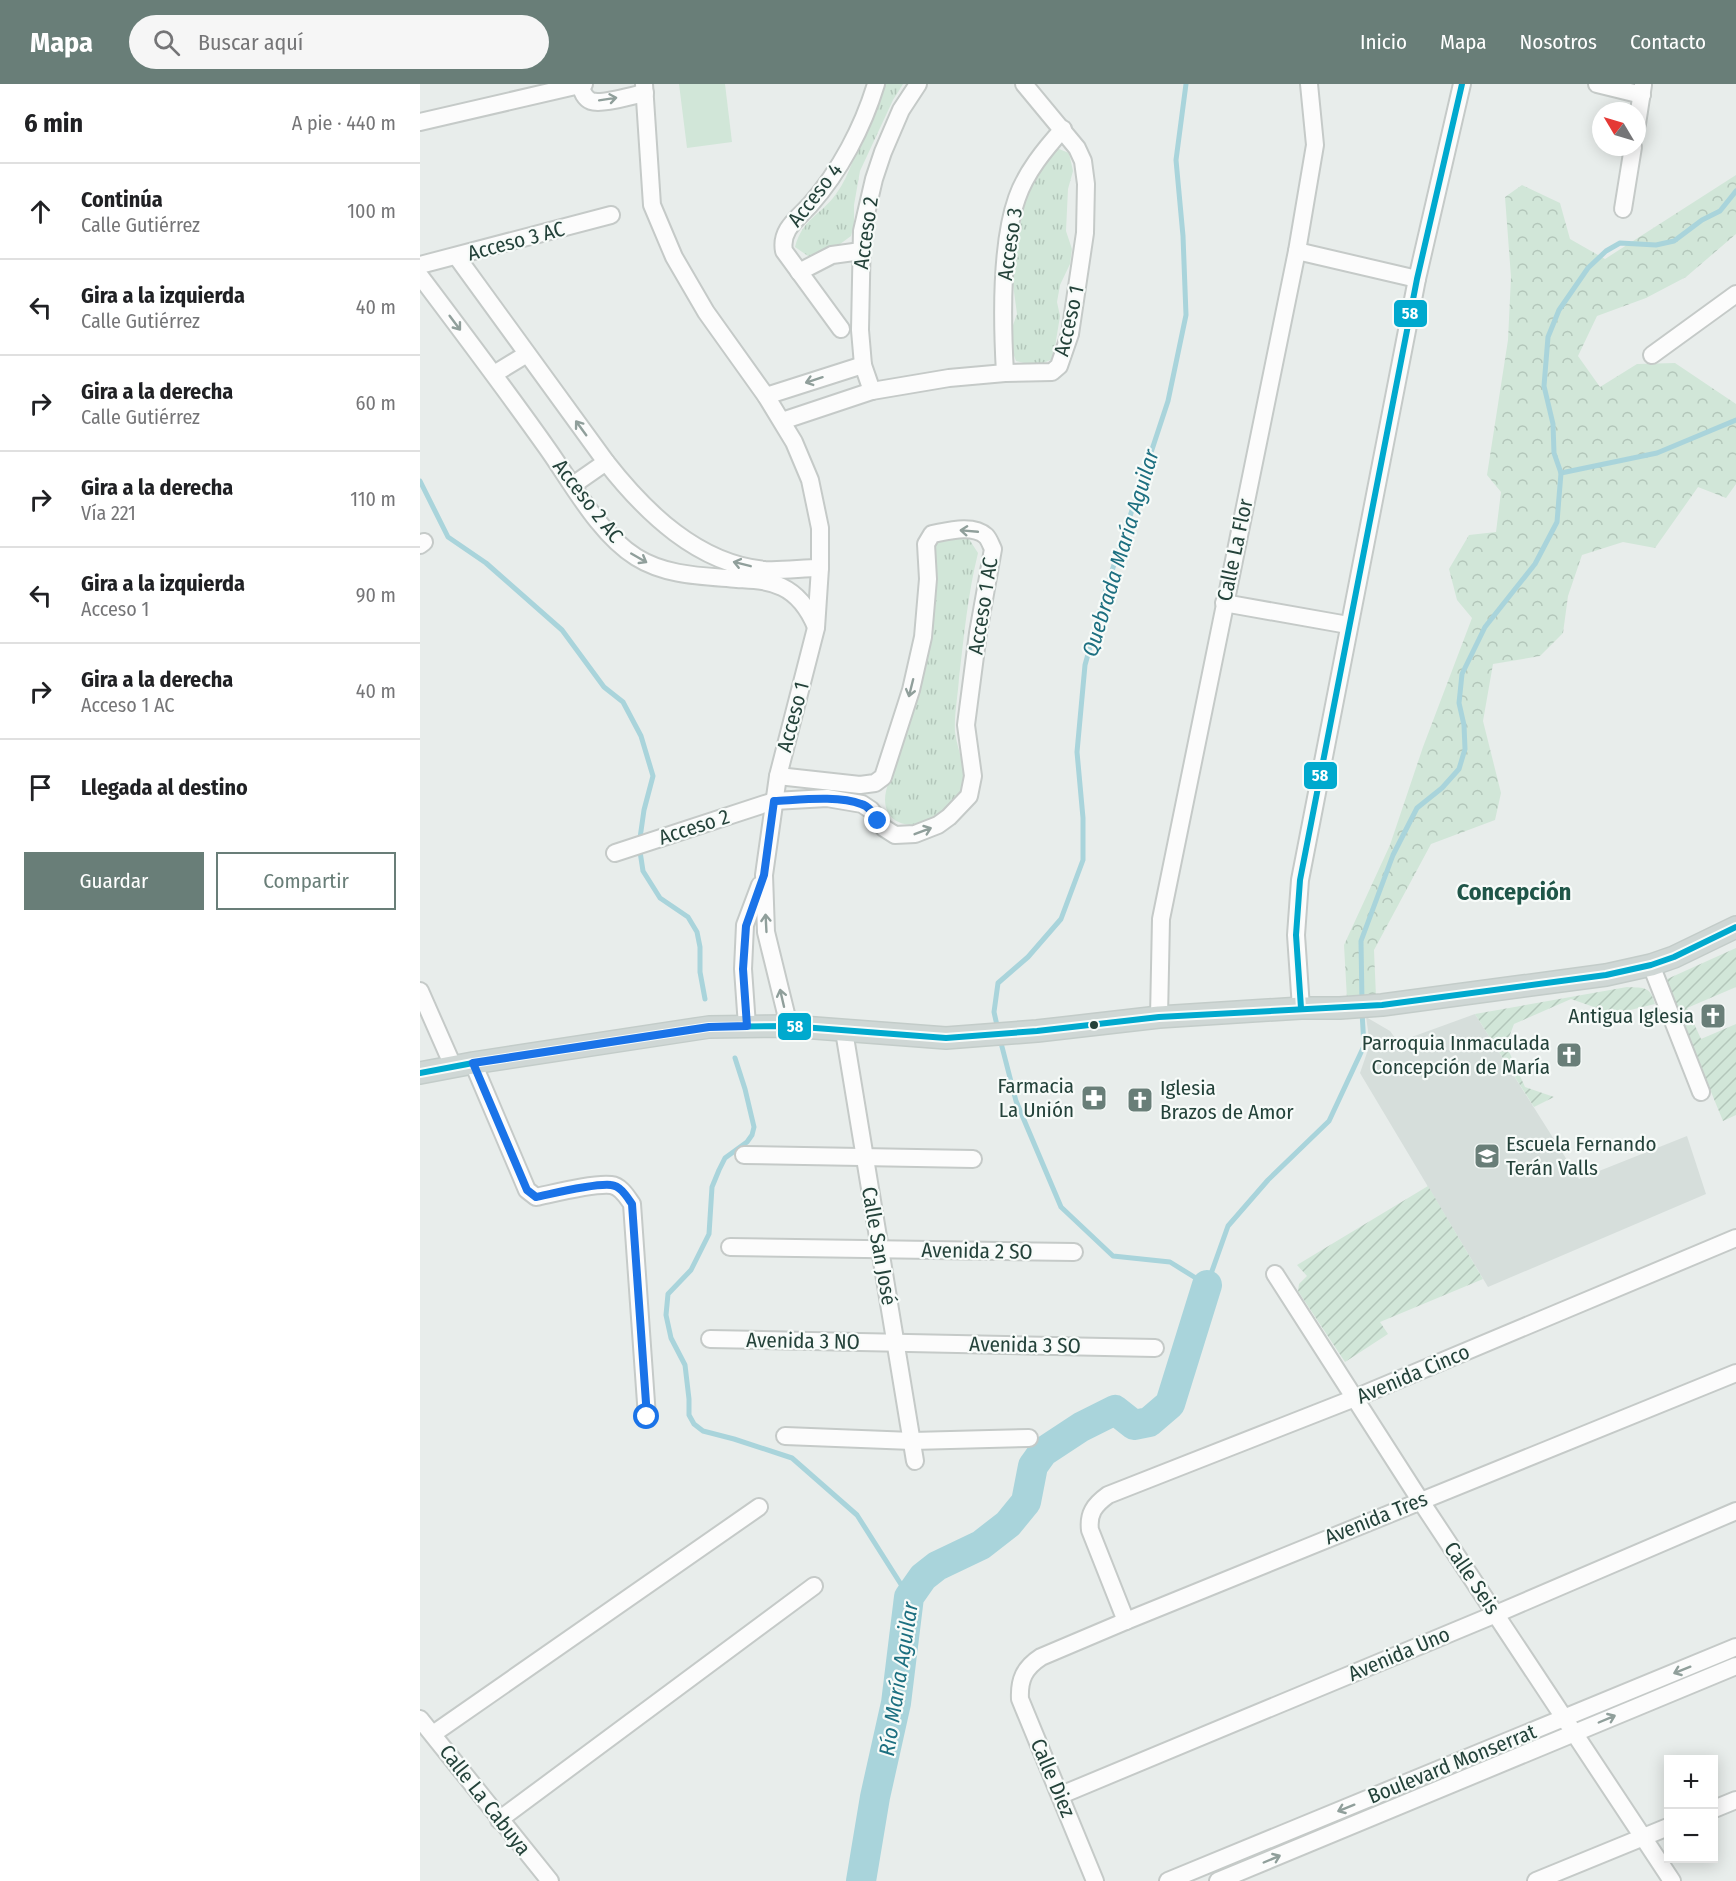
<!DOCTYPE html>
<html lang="es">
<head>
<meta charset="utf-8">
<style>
	body { margin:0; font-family:"Fira Sans Condensed",sans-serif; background:#f6f6f6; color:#202124 }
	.controls { position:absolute; right:18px; bottom:18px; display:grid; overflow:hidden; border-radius:0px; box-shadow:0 3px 15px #0003 }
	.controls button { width:54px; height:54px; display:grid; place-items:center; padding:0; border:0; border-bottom:2px solid #e0e0e0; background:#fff; color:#202124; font:30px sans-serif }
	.compass { position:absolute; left:1172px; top:18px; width:54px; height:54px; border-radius:50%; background:#fff; box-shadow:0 3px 15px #0003; rotate:308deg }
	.stop { position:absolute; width:18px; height:18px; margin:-14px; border:4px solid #1a73e8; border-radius:50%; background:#fff }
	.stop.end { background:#1a73e8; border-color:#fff; box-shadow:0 2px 6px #0008 }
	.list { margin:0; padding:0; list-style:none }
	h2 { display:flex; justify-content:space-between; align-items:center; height:78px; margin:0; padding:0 24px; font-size:26px }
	h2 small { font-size:20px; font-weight:400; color:#757577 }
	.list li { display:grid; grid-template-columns:39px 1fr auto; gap:18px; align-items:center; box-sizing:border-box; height:96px; padding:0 24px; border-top:2px solid #e0e0e0 }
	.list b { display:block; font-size:22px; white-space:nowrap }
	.list p { margin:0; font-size:20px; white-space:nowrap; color:#757577 }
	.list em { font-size:20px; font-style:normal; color:#757577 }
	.actions { display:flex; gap:12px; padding:18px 24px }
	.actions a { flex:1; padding:14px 0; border:2px solid #697e78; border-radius:0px; text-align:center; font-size:21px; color:#697e78 }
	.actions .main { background:#697e78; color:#fff }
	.icon { flex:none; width:33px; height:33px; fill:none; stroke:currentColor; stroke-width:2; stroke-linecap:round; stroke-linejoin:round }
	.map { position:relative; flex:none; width:1316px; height:1797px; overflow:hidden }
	header { display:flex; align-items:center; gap:36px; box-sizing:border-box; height:84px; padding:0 30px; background:#697e78; color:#fff }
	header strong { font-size:28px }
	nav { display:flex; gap:33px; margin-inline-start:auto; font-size:21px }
	.search { width:420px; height:54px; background:#f6f6f6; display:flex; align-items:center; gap:15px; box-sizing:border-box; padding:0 21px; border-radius:33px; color:#757577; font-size:22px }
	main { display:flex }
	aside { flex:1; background:#fff }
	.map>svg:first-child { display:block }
</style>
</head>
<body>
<header>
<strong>Mapa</strong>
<div class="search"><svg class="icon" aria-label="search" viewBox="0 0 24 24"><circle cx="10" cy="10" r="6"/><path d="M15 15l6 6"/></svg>Buscar aquí</div>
<nav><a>Inicio</a><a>Mapa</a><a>Nosotros</a><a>Contacto</a></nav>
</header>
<main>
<aside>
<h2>6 min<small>A pie · 440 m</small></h2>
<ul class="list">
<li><svg class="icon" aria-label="ahead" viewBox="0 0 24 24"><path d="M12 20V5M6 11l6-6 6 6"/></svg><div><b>Continúa</b><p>Calle Gutiérrez</p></div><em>100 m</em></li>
<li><svg class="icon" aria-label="left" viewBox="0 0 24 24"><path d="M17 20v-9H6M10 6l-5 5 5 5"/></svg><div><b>Gira a la izquierda</b><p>Calle Gutiérrez</p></div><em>40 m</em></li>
<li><svg class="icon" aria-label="right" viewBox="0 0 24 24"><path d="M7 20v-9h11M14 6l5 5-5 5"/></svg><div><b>Gira a la derecha</b><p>Calle Gutiérrez</p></div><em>60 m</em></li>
<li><svg class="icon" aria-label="right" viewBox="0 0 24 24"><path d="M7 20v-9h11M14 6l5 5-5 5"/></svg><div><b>Gira a la derecha</b><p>Vía 221</p></div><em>110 m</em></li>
<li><svg class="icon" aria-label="left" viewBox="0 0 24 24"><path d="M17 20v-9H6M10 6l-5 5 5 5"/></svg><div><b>Gira a la izquierda</b><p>Acceso 1</p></div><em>90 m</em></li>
<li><svg class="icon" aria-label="right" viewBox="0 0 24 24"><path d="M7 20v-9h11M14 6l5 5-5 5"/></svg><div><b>Gira a la derecha</b><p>Acceso 1 AC</p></div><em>40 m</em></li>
<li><svg class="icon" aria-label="arrive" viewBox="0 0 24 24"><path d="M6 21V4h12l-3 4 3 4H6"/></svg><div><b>Llegada al destino</b></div></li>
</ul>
<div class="actions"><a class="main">Guardar</a><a>Compartir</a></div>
</aside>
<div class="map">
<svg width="1316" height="1797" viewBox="0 0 1316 1797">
	<defs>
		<pattern id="grass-tufts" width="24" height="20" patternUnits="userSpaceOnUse" patternTransform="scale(1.5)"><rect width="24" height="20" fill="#d1e6d8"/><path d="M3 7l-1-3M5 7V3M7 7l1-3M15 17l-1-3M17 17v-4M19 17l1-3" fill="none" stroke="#b3c6ba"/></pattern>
		<pattern id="park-crowns" width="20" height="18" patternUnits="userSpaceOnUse" patternTransform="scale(1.5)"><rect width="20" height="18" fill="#d1e6d8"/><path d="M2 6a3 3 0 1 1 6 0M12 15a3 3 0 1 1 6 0" fill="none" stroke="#b3c6ba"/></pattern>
		<pattern id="garden-furrows" width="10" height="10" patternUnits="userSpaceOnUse" patternTransform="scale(1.5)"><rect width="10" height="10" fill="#d1e6d8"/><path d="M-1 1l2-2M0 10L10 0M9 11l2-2" fill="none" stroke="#b3c6ba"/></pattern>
	</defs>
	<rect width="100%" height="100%" fill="#e8edeb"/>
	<path fill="#d6dedb" d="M 1055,930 L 1159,1095 L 1267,1052 L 1286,1110 L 1068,1203 L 940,989 L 950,960 L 946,933 L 970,947 L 978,958 Z"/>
	<g fill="url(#grass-tufts)">
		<path d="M 465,0 L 483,0 L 473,16 L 440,87 L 434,121 L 434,141 L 431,152 L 416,163 L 399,173 L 388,172 L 375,163 C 383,134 400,132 416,110 C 431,90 436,64 446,42 C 453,28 460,15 465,0 Z"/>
		<path d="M 634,63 L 649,69 L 653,87 L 648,105 L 646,147 L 652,165 L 650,180 L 640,201 L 637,218 L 640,232 L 633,275 L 616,282 L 596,277 L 588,255 L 597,230 L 592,193 L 603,123 L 608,105 Z"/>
		<path d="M 535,453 L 549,455 L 558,469 C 548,509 544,552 539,594 C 538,611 534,631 535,648 C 537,665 547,685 543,702 C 540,710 533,718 528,725 C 512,745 466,750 465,716 C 465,704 471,693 475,682 C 482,663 489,645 494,626 C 509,573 510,518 514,464 L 521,454 Z"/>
	</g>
	<path fill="url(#park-crowns)" d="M 1316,91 L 1316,150 L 1266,193 L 1226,214 L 1177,232 L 1158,272 L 1180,303 L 1217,280 L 1255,279 L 1316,320 L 1316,400 L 1306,414 L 1278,403 L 1235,464 L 1203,458 L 1162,471 L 1148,512 L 1143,549 L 1120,572 L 1073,580 L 1063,637 L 1081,709 L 1075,736 L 1011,760 L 954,866 L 956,913 L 927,915 L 924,861 L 970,761 L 1003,663 L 1052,534 L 1037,516 L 1029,485 L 1049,451 L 1076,448 L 1081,408 L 1067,391 L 1088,256 L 1091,193 L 1085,113 L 1102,101 L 1140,119 L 1150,155 L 1185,175 Z"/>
	<g fill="url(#garden-furrows)">
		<path d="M 1316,864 L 1316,903 L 1267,924 L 1281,955 L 1316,940 L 1316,1031 L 1303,1037 L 1245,896 Z"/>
		<path d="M 1207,903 C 1225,904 1230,902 1235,920 L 1194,930 L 1151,915 L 1094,940 L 1086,961 L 1105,1003 L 1134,1013 L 1114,1023 L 1055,930 Z"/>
		<path d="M 1008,1102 L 1063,1195 L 960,1238 L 968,1250 L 925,1278 L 878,1207 L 879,1200 L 887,1192 L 877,1181 Z"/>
	</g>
	<path fill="#d1e6d8" d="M 259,0 L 305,0 L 312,58 L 267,64 Z"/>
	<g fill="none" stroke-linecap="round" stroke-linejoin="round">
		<g stroke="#a9d4db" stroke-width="5">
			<path d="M 1141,389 L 1237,369 L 1316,336"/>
			<path d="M 0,397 L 28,453 L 66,479 L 142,546 L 184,603 L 203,618 L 221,652 L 233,692 L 224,726 L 219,761 L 223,787 L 240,814 L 268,833 L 277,848 L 280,863 L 280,888 L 285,915"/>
			<path d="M 942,919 L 941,857 L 973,771 L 997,724 L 1022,704 L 1039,685 L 1045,665 L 1044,641 L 1039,619 L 1042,590 L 1065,543 L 1115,480 L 1137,438 L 1141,389 L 1134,369 L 1133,340 L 1124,302 L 1128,253 L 1139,226 L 1168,184 L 1186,167 L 1200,159 L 1236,161 L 1254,157 L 1282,136 L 1300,127 L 1316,107"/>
			<path d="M 578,946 L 574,928 L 578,899 L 608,873 L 641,835 L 663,776 L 663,734 L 657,668 L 665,581 L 687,502 L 748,317 L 766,231 L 763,152 L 756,76 L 766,0"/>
			<path d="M 580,955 L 596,1017 L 641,1123 L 693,1172 L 750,1178 L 787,1201 L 808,1142 L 848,1096 L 909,1037 L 944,962 L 942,928"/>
			<path d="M 315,974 L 325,1005 L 334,1043 L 332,1051 L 327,1058 L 305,1074 L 299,1086 L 292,1103 L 289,1150 L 271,1186 L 248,1210 L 246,1231 L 251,1254 L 265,1281 L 269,1315 L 269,1331 L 274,1340 L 283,1347 L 314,1355 L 372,1374 L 437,1431 L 489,1513"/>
		</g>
		<path stroke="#a9d4db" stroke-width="30" d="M 441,1797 L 455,1713 L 476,1619 L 489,1513 L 503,1493 L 517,1482 L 561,1461 L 588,1440 L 606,1418 L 613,1382 L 623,1368 L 661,1343 L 695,1326 L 714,1341 L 729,1338 L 750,1320 L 787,1201"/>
		<g stroke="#c5cac8" stroke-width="20">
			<g id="minor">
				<path d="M 224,0 L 232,121 L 254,173 L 286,228 L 346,312 L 374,358 L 390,396 L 400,444 L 400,484 L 396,544 L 358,692 L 344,791 L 346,848 L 369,942"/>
				<path d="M 1177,0 L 1222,11"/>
				<path d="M 160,1 C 162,7 164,14 171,17 C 182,21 213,11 225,9"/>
				<path d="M 0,38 L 164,0"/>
				<path d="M 1217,40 L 1223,1"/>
				<path d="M 1203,125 L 1213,63"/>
				<path d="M 877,167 L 997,195"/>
				<path d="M 37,173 L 186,378 C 225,428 278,480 345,486 C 363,487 383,484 400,484"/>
				<path d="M 0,181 L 191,131"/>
				<path d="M 379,188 L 412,171 L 441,167"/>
				<path d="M 0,192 C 43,249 86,306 127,364 C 152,399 179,450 216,473 C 246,492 283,492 317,495 C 332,496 348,496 362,503 C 379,511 389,526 396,543"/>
				<path d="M 421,245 L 364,167 C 360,146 377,135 390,121 C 420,87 443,43 456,0"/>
				<path d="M 1232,271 L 1316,210"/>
				<path d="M 585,289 C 582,237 580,162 597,114 C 606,88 625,65 643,45"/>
				<path d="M 74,290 L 107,270"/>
				<path d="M 452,307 L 443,281 L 440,246 L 442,147 L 454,95 L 463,68 L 481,26 L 498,0"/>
				<path d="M 346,312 L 443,281"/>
				<path d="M 362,337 L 452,307 L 529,294 L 585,289 L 632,288 L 639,282 L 650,250 L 665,149 L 666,100 L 663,77 L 657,64 L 604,0"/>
				<path d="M 153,401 L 186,378"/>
				<path d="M 0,461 L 4,458"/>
				<path d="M 804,519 L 928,541"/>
				<path d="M 195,769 L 354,717 L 407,714 L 442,720 L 451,726 L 464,744 L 475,751 L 495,750 L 518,741 L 529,733 L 549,712 L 553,692 L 546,641 L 558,549 L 573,465 C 571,461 569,455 566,452 C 553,440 528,447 512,450 L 506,460 L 508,495 L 503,553 L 491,606 L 463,693 L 455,699 L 440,701 L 358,692"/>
				<path d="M 1231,881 L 1281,1008"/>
				<path d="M 0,907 L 33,982"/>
				<path d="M 881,924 L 876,851 L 880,796 L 997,195 L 1042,0"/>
				<path d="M 739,933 L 741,835 L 877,167 L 895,61 L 889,0"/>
				<path d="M 327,942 L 323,885 L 325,841 L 340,801"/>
				<path d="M 424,947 L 495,1377"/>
				<path d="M 53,979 L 107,1106 L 116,1113 C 135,1109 174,1099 191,1101 C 201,1102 207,1113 212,1120 L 227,1333"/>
				<path d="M 324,1071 L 553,1075"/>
				<path d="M 310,1163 L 654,1168"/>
				<path d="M 855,1190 L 1000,1416 L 1252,1797"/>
				<path d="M 290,1255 L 735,1264"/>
				<path d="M 365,1352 L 492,1357 L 609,1354"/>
				<path d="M 706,1537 L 670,1446 C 668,1430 674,1421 688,1411 L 935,1314 L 1316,1154"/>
				<path d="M 0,1635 L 130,1797"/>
				<path d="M 13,1650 L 339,1423"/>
				<path d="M 641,1711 L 1076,1530 L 1316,1427"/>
				<path d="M 1294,1725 L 1316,1716"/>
				<path d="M 79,1736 L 394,1502"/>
				<path d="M 675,1797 L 600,1615 C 599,1596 604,1584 621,1573 L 706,1537 L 1316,1289"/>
				<path d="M 748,1797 L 1316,1563"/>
				<path d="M 798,1797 L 1316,1582"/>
				<path d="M 1116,1797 L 1248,1743"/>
			</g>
		</g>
		<g stroke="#c3ccc9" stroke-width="24">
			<path id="major" d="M 0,989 L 53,979 L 289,943 L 369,942 L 526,954 L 617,947 L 739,933 L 881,924 L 920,924 L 962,921 L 1186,891 L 1231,881 L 1254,873 L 1316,843"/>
		</g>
		<use href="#minor" stroke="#fcfcfc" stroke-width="16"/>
		<use href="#major" stroke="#cfd7d5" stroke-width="21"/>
		<g stroke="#f7fbf9" stroke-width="10">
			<g id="bus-1">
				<path d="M 881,924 L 876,851 L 880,796 L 997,195 L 1042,0"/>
				<path d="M 0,989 L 53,979 L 289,943 L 369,942 L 526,954 L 617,947 L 739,933 L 962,921 L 1186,891 L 1231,881 L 1254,873 L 1316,843"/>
			</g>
		</g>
		<use href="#bus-1" stroke="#00a9ce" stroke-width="6"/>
	</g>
	<defs><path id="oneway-shaft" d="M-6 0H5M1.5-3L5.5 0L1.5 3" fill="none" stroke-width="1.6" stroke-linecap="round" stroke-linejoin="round" transform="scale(1.5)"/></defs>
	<g stroke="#909f9b">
		<use href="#oneway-shaft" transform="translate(188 15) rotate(-9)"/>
		<use href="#oneway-shaft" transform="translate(35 239) rotate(53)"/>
		<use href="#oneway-shaft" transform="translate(394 296) rotate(162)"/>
		<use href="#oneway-shaft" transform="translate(161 344) rotate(-126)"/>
		<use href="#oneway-shaft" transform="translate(549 447) rotate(-175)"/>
		<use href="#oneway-shaft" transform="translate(219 474) rotate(30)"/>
		<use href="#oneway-shaft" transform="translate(322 480) rotate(-166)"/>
		<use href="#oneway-shaft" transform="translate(491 604) rotate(104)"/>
		<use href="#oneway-shaft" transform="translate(503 747) rotate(-21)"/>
		<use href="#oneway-shaft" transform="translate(346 839) rotate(-93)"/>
		<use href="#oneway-shaft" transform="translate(362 914) rotate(-103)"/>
		<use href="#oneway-shaft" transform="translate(1262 1586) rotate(158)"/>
		<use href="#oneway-shaft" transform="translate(1187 1635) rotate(-23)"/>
		<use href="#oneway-shaft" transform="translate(926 1724) rotate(158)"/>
		<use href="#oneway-shaft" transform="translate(852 1775) rotate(-23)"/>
	</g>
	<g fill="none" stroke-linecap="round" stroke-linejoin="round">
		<path stroke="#1a73e8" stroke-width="8" d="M 227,1333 L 212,1120 C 207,1113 201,1102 191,1101 C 175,1099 135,1109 116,1113 L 107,1106 L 53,979 L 289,943 L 327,942 L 323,885 L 326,842 L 344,791 L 354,717 C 378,716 419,711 441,720 C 449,722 454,730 458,737"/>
	</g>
	<defs>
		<g id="church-square" transform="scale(1.35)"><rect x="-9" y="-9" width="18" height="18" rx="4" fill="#697e78" stroke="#f7fbf9"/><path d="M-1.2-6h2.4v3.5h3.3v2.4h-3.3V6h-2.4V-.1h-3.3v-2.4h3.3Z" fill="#fff"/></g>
		<g id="pharmacy-square" transform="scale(1.35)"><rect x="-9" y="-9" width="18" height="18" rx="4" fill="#697e78" stroke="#f7fbf9"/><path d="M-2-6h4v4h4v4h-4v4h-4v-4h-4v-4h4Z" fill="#fff"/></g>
		<g id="school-square" transform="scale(1.35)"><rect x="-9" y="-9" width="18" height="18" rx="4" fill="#697e78" stroke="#f7fbf9"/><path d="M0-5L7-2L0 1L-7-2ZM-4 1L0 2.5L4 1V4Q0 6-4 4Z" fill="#fff"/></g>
	</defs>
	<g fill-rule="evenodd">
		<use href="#church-square" x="1293" y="932"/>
		<use href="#church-square" x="1149" y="971"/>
		<use href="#pharmacy-square" x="674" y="1014"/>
		<use href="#church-square" x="720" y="1016"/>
		<use href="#school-square" x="1067" y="1072"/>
	</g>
	<circle fill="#24423a" stroke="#f7fbf9" stroke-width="2" cx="674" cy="941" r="5"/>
	<g text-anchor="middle" stroke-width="4.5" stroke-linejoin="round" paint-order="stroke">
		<g font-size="21" fill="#24423a" stroke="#f7fbf9">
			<text transform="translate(395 111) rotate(-52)" y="7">Acceso 4</text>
			<text transform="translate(446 149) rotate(-82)" y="7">Acceso 2</text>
			<text transform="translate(96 157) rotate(-15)" y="7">Acceso 3 AC</text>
			<text transform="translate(590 160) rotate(-82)" y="7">Acceso 3</text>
			<text transform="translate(649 237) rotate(-77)" y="7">Acceso 1</text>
			<text transform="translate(168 417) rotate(52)" y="7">Acceso 2 AC</text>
			<text transform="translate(815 466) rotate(-78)" y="7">Calle La Flor</text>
			<text transform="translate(563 522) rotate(-81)" y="7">Acceso 1 AC</text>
			<text transform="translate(373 633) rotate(-75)" y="7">Acceso 1</text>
			<text transform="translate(274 743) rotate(-18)" y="7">Acceso 2</text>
			<text transform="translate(459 1162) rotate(80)" y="7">Calle San José</text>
			<text transform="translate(557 1167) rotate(1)" y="7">Avenida 2 SO</text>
			<text transform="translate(383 1257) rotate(1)" y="7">Avenida 3 NO</text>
			<text transform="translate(605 1261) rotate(1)" y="7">Avenida 3 SO</text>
			<text transform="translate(993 1290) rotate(-23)" y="7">Avenida Cinco</text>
			<text transform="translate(956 1434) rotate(-22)" y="7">Avenida Tres</text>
			<text transform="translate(1052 1494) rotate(56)" y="7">Calle Seis</text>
			<text transform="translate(979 1570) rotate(-23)" y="7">Avenida Uno</text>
			<text transform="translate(1032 1680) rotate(-22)" y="7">Boulevard Monserrat</text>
			<text transform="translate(633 1694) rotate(67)" y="7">Calle Diez</text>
			<text transform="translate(65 1716) rotate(52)" y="7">Calle La Cabuya</text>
		</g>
		<g font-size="21" fill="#24423a" stroke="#f7fbf9" text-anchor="end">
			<text x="1274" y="939">Antigua Iglesia</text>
			<text x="1130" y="966">Parroquia Inmaculada<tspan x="1130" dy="24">Concepción de María</tspan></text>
			<text x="654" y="1009">Farmacia<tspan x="654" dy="24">La Unión</tspan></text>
			<text x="740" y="1011" text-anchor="start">Iglesia<tspan x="740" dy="24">Brazos de Amor</tspan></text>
			<text x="1086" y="1067" text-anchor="start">Escuela Fernando<tspan x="1086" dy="24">Terán Valls</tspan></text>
		</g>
		<g font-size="22" font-style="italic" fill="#1c6f80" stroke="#f7fbf9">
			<text transform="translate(700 469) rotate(-73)" y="8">Quebrada María Aguilar</text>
			<text transform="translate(478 1595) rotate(-81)" y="8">Río María Aguilar</text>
		</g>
		<g font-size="24" font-weight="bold" fill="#1f5548" stroke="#f7fbf9">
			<text x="1094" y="816">Concepción</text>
		</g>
	</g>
	<g stroke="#f7fbf9" stroke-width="2">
		<rect x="973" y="215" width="35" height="29" rx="6" fill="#00a9ce"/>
		<rect x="883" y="677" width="35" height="29" rx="6" fill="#00a9ce"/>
		<rect x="357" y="928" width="35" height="29" rx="6" fill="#00a9ce"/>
	</g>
	<g font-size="16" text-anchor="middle" font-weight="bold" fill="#fff">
		<text x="990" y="235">58</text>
		<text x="900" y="697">58</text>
		<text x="375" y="948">58</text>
	</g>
</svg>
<div class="controls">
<button>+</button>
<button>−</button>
</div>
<svg class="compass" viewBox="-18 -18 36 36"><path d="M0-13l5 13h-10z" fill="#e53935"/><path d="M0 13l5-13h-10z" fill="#757577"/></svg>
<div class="stop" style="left:227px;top:1333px"></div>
<div class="stop end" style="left:458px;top:737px"></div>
</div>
</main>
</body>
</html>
